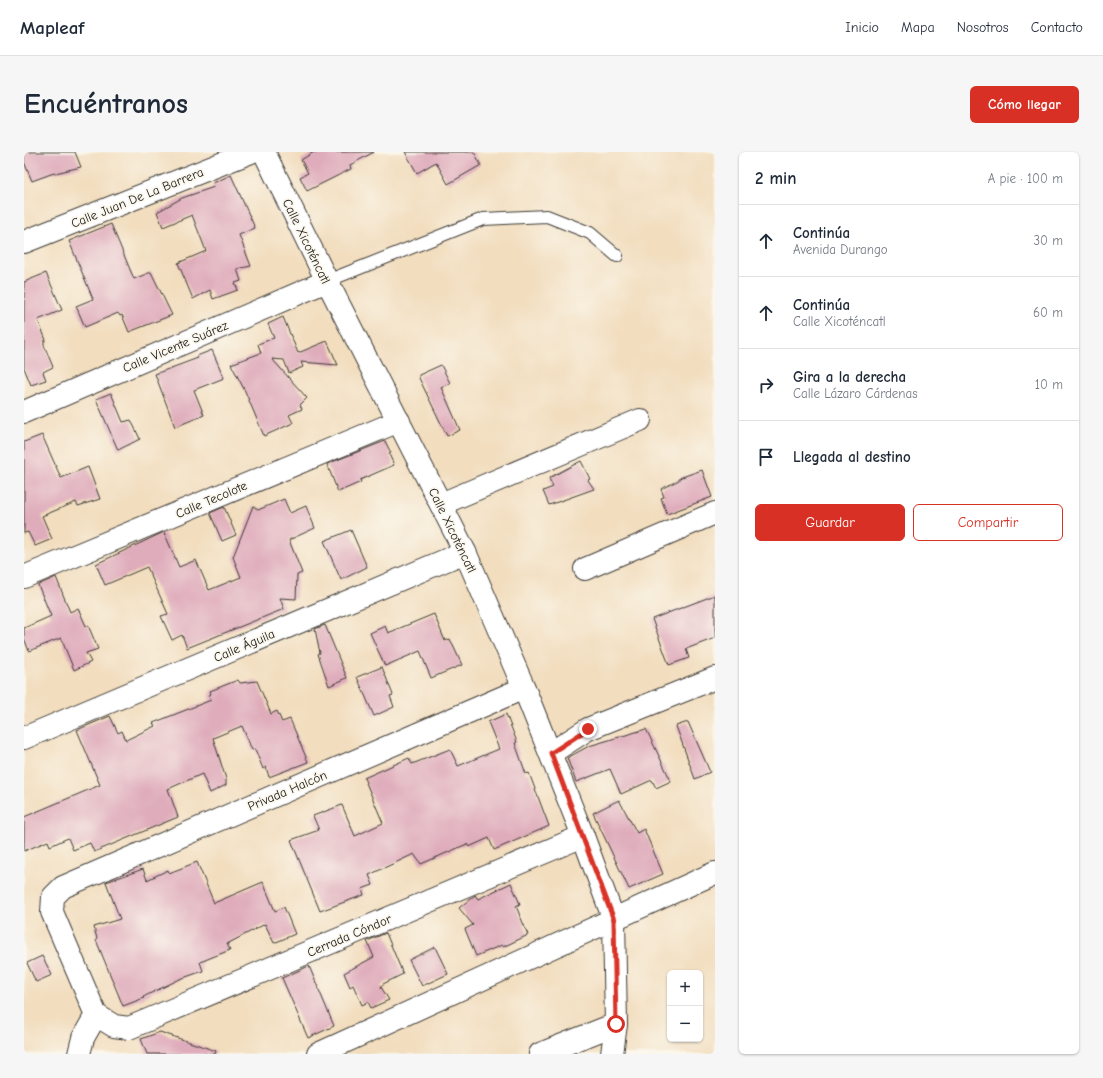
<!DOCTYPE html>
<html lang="es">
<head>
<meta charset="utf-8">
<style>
	body { margin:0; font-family:"Comic Neue",sans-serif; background:#f6f6f7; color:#1f2937 }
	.controls { position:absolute; right:12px; bottom:12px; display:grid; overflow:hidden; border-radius:6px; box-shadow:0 1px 3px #0004 }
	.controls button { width:36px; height:36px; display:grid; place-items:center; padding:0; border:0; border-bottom:1px solid #e0e1e3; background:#fff; color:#1f2937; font:20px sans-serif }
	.stop { position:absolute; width:12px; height:12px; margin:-9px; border:3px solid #d93025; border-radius:50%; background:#fff }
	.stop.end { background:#d93025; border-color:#fff; box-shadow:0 1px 4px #0008 }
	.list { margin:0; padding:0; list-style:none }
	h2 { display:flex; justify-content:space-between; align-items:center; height:52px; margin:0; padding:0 16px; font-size:17px }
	h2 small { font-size:13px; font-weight:400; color:#747a83 }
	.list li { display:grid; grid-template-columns:26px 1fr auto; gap:12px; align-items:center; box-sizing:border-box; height:72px; padding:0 16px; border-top:1px solid #e0e1e3 }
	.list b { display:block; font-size:15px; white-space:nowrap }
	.list p { margin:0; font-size:13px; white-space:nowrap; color:#747a83 }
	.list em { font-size:13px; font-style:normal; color:#747a83 }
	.actions { display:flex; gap:8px; padding:12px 16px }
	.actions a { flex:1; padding:9px 0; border:1px solid #d93025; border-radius:6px; text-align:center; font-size:14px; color:#d93025 }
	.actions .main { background:#d93025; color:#fff }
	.icon { flex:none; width:22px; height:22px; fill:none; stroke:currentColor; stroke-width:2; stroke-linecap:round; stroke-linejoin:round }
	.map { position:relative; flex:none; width:691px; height:902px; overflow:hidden; border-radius:6px }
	header { display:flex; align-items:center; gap:24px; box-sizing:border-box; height:56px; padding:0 20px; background:#fff; border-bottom:1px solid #e0e1e3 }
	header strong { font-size:19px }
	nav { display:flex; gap:22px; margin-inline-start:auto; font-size:14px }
	.intro { display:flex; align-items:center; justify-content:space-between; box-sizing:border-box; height:96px; padding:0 24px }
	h1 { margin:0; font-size:28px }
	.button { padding:10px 18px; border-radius:6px; background:#d93025; color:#fff; font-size:14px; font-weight:700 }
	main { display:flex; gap:24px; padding:0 24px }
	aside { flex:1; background:#fff; border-radius:6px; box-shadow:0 1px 3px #0004 }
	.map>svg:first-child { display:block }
</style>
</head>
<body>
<header>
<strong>Mapleaf</strong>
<nav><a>Inicio</a><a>Mapa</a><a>Nosotros</a><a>Contacto</a></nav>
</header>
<div class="intro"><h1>Encuéntranos</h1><a class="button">Cómo llegar</a></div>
<main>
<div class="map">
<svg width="691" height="902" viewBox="0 0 691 902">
	<rect width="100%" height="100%" fill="#fbf7ec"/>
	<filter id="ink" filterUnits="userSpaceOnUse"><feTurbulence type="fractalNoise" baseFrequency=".025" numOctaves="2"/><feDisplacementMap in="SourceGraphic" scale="8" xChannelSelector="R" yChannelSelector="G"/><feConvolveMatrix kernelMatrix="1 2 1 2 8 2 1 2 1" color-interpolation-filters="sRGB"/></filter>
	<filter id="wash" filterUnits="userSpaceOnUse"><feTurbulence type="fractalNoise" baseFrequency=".012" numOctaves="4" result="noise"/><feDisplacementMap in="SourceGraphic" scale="16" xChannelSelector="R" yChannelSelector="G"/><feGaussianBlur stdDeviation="0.9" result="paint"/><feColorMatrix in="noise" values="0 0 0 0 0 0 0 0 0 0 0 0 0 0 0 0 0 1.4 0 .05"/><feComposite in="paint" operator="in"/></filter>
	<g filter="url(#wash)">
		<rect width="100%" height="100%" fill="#f2ddbe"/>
		<g id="blocks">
			<g fill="#dfacbb">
				<path d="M 0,0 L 51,0 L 57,15 L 27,22 L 8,29 L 0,10 Z"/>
				<path d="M 290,0 L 350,0 L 326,13 L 327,17 L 283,39 L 276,25 L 284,21 L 277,8 Z"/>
				<path d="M 381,0 L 450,0 L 457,13 L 424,32 L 412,10 L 393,21 Z"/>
				<path d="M 207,23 L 231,76 L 215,83 L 227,114 L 213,117 L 217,129 L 211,131 L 214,138 L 189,147 L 186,138 L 169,147 L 154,111 L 182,99 L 168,63 L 139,75 L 133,60 L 158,46 L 190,35 L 189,31 Z"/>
				<path d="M 87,72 L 110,127 L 127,120 L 148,163 L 105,180 L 98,163 L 96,164 L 94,161 L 61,175 L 52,154 L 69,147 L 45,89 Z"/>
				<path d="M 22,121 L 38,158 L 14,168 L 22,188 L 20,189 L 20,193 L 29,215 L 19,220 L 22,228 L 7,233 L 0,216 L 0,130 Z"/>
				<path d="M 259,165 L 274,201 L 303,189 L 314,213 L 277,210 L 279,215 L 265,221 L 260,208 L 248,207 L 283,246 L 276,253 L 278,257 L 265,263 L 269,271 L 240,284 L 221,239 L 207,212 L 237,201 L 234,192 L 250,186 L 244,172 Z"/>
				<path d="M 188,198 L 200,226 L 170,238 L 180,263 L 151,275 L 131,222 L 174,206 L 173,204 Z"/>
				<path d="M 417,213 L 426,231 L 417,235 L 436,278 L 423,284 L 395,226 L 395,223 Z"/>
				<path d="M 87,241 L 99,270 L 107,268 L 116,287 L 94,298 L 72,247 Z"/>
				<path d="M 18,283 L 37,326 L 64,315 L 76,347 L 54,354 L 52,350 L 18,364 L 28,387 L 11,394 L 4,380 L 0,381 L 0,290 Z"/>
				<path d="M 361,289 L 367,301 L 365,302 L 370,313 L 336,328 L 337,330 L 314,340 L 303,312 Z"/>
				<path d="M 557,309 L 566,327 L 564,328 L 570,337 L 525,353 L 519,339 L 529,335 L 525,326 Z"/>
				<path d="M 678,318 L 688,345 L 643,362 L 637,346 L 640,345 L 637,337 L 655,328 L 655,326 Z"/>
				<path d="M 260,347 L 266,361 L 282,354 L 291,376 L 265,388 L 278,421 L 273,423 L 272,447 L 256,446 L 260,457 L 163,496 L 158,483 L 148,488 L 137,464 L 144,462 L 123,415 L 81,433 L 72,412 L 140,380 L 155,415 L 172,408 L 185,438 L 217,425 L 209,405 L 229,354 L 234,358 Z"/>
				<path d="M 200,355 L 212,383 L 198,389 L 186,361 Z"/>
				<path d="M 327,378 L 343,415 L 317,428 L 300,389 Z"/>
				<path d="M 32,425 L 46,460 L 54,456 L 62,474 L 64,473 L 74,497 L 62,501 L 67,510 L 50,518 L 37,486 L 5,499 L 0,486 L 0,476 L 27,464 L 14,433 Z"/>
				<path d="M 691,443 L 691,486 L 662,497 L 665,506 L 645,513 L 628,467 Z"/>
				<path d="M 410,462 L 421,489 L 426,487 L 438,513 L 407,526 L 396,499 L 361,514 L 346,481 L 361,474 L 364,481 Z"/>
				<path d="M 301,473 L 323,526 L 305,534 L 294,502 L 296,501 L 291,477 Z"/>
				<path d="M 358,515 L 369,543 L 366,544 L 370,555 L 350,564 L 333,525 Z"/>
				<path d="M 214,528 L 216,531 L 233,529 L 247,562 L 253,559 L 258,570 L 266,567 L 284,610 L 245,625 L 242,615 L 239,617 L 231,597 L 228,598 L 218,574 L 189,586 L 202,627 L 202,633 L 186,641 L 178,622 L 144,637 L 154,665 L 70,700 L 66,691 L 49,698 L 44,686 L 26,694 L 24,689 L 0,699 L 0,665 L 76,633 L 53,578 L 86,564 L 94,581 L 98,579 L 102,588 L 131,574 L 129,571 L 187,548 L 185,543 L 187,542 L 186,539 Z"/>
				<path d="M 482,562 L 493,590 L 491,591 L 502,622 L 505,621 L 525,674 L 470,698 L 465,686 L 445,695 L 443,692 L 397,712 L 390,702 L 345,723 L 349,733 L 338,737 L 340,743 L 296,759 L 267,688 L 295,678 L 289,664 L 318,653 L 331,684 L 359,671 L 340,626 L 385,606 L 388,612 L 426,597 L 434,614 L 475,597 L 464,570 Z"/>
				<path d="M 664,570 L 686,620 L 671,627 L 652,574 Z"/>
				<path d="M 622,577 L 647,629 L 632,636 L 628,628 L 597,642 L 586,617 L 552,630 L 543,606 L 565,594 Z"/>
				<path d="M 595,648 L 613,681 L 620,677 L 639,722 L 605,737 L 569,661 Z"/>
				<path d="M 173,710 L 190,751 L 239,730 L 251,759 L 260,755 L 271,782 L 250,791 L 241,772 L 203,792 L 206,798 L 176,810 L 179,819 L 156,827 L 119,845 L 120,846 L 99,854 L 72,788 L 73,787 L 70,775 L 96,767 L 82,730 L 119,717 L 123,728 L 144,718 L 145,721 Z"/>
				<path d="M 487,731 L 496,752 L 492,754 L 504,783 L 479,795 L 478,793 L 452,804 L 441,777 L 449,773 L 435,756 L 451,743 L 454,747 Z"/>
				<path d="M 362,781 L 379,822 L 359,832 L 357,835 L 365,848 L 347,856 L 344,850 L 338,853 L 329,833 L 326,835 L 320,821 L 350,805 L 343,789 Z"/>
				<path d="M 411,795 L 424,822 L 398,834 L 385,808 Z"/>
				<path d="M 18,804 L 28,823 L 12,830 L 3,811 Z"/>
				<path d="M 285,814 L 310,874 L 284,886 L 258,826 Z"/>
				<path d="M 136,880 L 192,899 L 191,902 L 123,902 L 117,887 Z"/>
			</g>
		</g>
	</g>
	<g filter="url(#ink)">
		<use href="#blocks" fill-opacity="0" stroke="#3c3934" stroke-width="1"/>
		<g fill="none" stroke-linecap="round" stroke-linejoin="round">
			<g stroke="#3c3934" stroke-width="14">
				<path id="lane" d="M 303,129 L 459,67 L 523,64 L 566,81 L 593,104"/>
			</g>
			<g stroke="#3c3934" stroke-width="24">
				<g id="street">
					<path d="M 0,90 L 227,0"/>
					<path d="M 0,260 L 303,129"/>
					<path d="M 417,352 L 616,268"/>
					<path d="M 561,417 L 691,361"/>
					<path d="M 0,425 L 375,269"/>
					<path d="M 500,536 L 39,735 L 29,745 L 28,760 L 72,863 L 90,874 L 105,876 L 559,684"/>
					<path d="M 0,586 L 441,400"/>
					<path d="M 527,601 L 564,577 L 691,526"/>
					<path d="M 55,902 L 59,886 L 72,863"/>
					<path d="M 294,902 L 691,721"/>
					<path d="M 516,902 L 592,872"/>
				</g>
			</g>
			<g stroke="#3c3934" stroke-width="24">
				<path id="secondary" d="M 240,0 L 303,129 L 441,400 L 500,536 L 559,684 L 590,768 L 592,872 L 588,902"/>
			</g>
			<use href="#lane" stroke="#fff" stroke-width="12"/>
			<use href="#street" stroke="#fff" stroke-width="22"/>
			<use href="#secondary" stroke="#fff" stroke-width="22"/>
		</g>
	</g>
	<g fill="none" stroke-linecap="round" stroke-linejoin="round" filter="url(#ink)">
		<path stroke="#d93025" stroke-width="5" d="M 564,577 L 527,601 L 590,768 L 592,872"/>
	</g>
	<g text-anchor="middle" stroke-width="3.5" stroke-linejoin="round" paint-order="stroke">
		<g font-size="13" fill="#1c1c1c" stroke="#fbf7ec">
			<text transform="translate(113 45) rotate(-22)" y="5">Calle Juan De La Barrera</text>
			<text transform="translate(283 89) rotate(64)" y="5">Calle Xicoténcatl</text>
			<text transform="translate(151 194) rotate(-23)" y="5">Calle Vicente Suárez</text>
			<text transform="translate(187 347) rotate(-23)" y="5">Calle Tecolote</text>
			<text transform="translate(429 378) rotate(64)" y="5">Calle Xicoténcatl</text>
			<text transform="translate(220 493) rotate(-23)" y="5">Calle Águila</text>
			<text transform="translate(263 638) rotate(-23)" y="5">Privada Halcón</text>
			<text transform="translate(325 783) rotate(-23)" y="5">Cerrada Cóndor</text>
		</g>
	</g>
</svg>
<div class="controls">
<button>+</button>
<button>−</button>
</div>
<div class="stop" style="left:592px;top:872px"></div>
<div class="stop end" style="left:564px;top:577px"></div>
</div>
<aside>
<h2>2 min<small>A pie · 100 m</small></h2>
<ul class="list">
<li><svg class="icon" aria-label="ahead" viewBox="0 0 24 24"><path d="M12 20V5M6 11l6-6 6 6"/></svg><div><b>Continúa</b><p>Avenida Durango</p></div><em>30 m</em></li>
<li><svg class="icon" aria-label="ahead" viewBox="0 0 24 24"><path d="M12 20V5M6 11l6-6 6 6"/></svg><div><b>Continúa</b><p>Calle Xicoténcatl</p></div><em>60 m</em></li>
<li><svg class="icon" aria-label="right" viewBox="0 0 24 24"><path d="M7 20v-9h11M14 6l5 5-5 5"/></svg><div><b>Gira a la derecha</b><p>Calle Lázaro Cárdenas</p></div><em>10 m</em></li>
<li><svg class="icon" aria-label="arrive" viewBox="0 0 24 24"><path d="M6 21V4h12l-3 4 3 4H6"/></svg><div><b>Llegada al destino</b></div></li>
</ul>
<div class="actions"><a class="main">Guardar</a><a>Compartir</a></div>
</aside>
</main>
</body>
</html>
